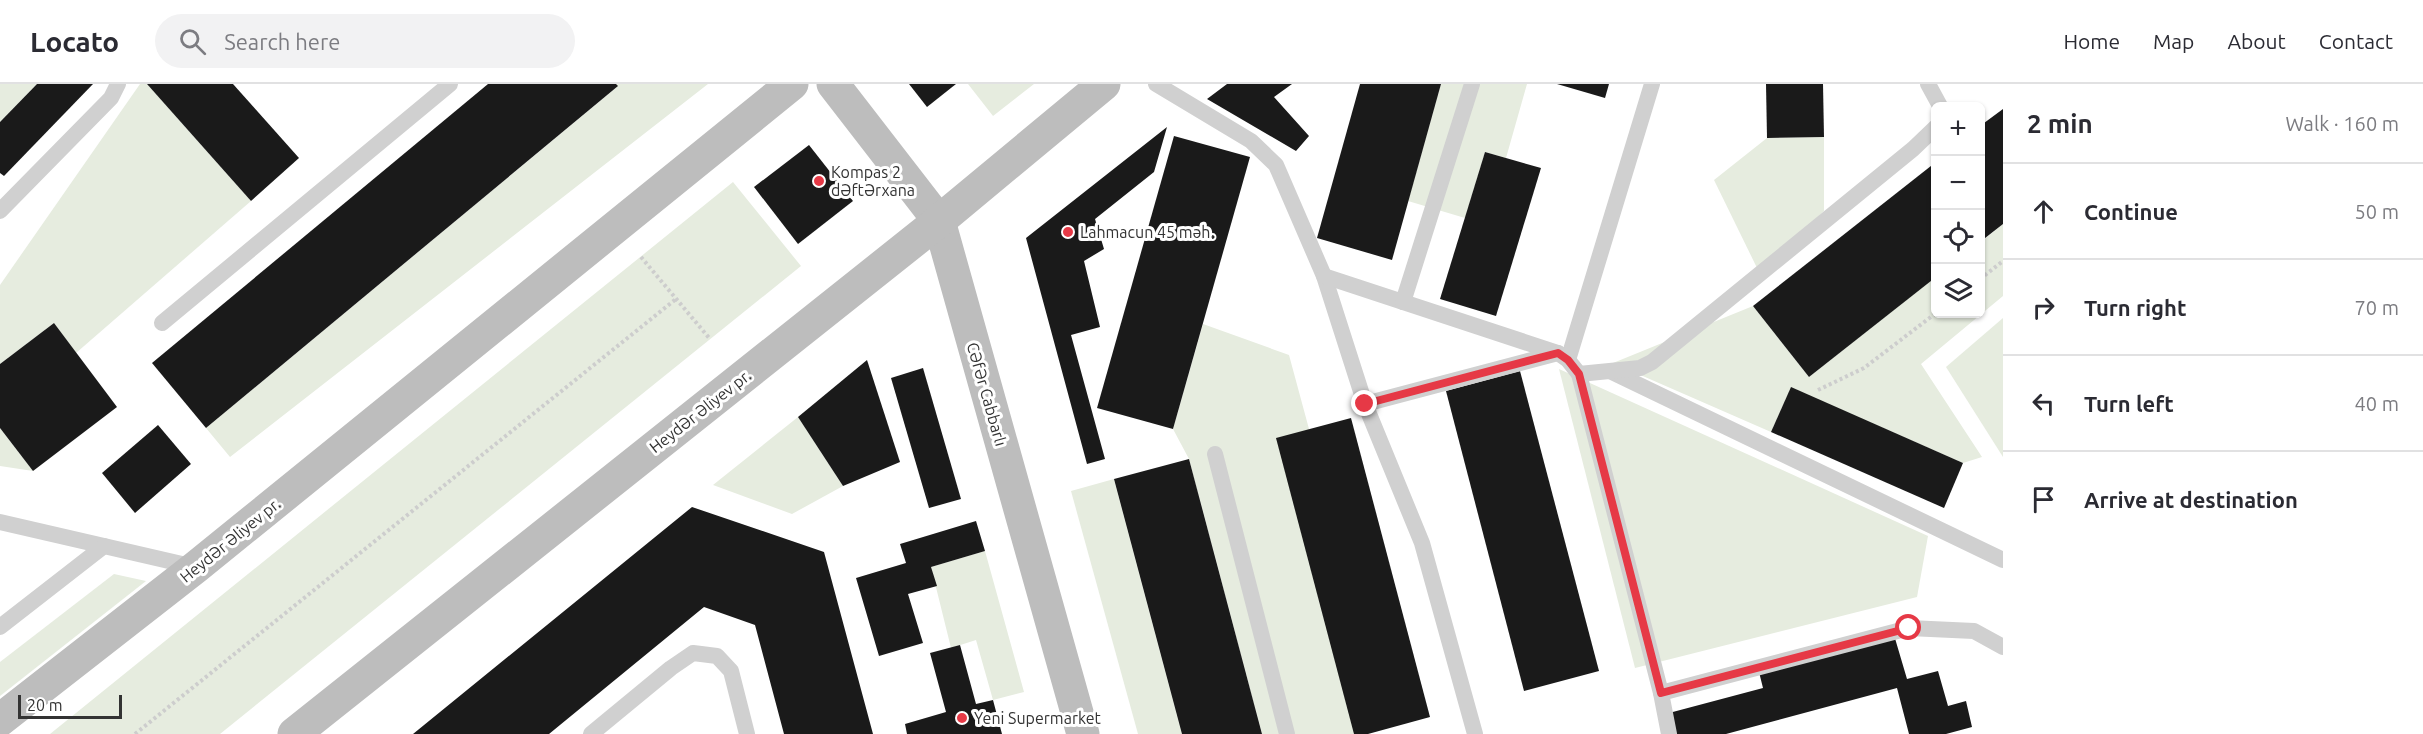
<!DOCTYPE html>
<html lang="en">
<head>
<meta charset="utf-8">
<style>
	body { margin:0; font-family:Ubuntu,sans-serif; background:#f2f2f3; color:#2b2b33 }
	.controls { position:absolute; right:18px; top:18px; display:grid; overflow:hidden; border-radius:9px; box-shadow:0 2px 4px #0004 }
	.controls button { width:54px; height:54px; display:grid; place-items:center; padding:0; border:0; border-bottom:2px solid #e1e1e2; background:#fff; color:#2b2b33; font:30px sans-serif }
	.scale { position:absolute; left:18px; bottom:15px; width:104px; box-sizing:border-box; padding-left:6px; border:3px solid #333; border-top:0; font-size:16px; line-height:21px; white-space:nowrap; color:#333; -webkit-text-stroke:4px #fff; paint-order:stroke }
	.stop { position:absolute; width:18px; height:18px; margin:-14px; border:4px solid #e63946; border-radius:50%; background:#fff }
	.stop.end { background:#e63946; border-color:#fff; box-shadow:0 2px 6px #0008 }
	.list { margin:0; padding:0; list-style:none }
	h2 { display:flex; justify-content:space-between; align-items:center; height:78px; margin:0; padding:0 24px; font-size:26px }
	h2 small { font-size:20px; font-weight:400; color:#7c7c81 }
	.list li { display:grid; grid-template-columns:39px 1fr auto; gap:18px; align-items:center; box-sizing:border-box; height:96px; padding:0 24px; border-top:2px solid #e1e1e2 }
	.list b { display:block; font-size:22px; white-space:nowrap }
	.list em { font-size:20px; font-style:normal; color:#7c7c81 }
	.icon { flex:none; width:33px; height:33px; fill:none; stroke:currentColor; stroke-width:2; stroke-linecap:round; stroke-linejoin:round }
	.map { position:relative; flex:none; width:2003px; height:650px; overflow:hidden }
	header { display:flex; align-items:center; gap:36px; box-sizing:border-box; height:84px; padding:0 30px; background:#fff; border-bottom:2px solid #e1e1e2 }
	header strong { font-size:28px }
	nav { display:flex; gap:33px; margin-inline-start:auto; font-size:21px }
	.search { width:420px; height:54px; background:#f2f2f3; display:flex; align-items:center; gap:15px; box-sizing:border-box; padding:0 21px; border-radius:33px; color:#7c7c81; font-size:22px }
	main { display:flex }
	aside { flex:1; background:#fff }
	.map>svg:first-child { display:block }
</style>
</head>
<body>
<header>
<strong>Locato</strong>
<div class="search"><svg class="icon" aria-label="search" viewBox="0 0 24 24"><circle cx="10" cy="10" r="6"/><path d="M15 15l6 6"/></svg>Search here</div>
<nav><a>Home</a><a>Map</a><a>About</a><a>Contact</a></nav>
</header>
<main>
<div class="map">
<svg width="2003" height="650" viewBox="0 0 2003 650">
	<rect width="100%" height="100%" fill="#fff"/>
	<g fill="#e6ecdf">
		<path d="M 0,0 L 37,0 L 0,38 Z"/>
		<path d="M 140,0 L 147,0 L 251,117 L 76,269 L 54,239 L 0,280 L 0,201 Z"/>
		<path d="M 616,0 L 708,0 L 230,373 L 206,344 L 617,3 Z"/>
		<path d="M 968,0 L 1034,0 L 993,32 Z"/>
		<path d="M 1441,0 L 1527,0 L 1506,74 L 1485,68 L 1465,134 L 1408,117 Z"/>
		<path d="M 1824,53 L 1824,127 L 1759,188 L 1714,96 L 1767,54 Z"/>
		<path d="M 733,98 L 801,182 L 220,650 L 50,650 Z"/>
		<path d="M 2003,140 L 2003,212 L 1921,280 L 1982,373 L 1963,379 L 1791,304 L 1771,348 L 1613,279 L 1753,222 L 1809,293 L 1935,193 L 1936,230 L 1980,230 L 1981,158 Z"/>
		<path d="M 2003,234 L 2003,373 L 1946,283 Z"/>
		<path d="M 1203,240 L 1289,271 L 1309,345 L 1354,650 L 1262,650 L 1189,375 L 1173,345 Z"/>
		<path d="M 1559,285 L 1928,452 L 1917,513 L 1635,584 Z"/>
		<path d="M 798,333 L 843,402 L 792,430 L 713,401 Z"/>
		<path d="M 0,344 L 33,387 L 0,382 Z"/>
		<path d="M 1114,395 L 1182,650 L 1138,650 L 1071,407 Z"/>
		<path d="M 985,467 L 1024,608 L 993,616 L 976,556 L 951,564 L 931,483 Z"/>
		<path d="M 114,490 L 146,497 L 0,612 L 0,578 Z"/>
	</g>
	<g fill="#1a1a1a">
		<path d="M 37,0 L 93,0 L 4,92 L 0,89 L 0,38 Z"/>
		<path d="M 147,0 L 233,0 L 299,74 L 251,117 Z"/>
		<path d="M 488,0 L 616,0 L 618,2 L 206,344 L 152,279 Z"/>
		<path d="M 909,0 L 956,0 L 927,23 Z"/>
		<path d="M 1227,0 L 1292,0 L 1274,13 L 1309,52 L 1296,67 L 1207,15 Z"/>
		<path d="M 1360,0 L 1441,0 L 1392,176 L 1317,154 Z"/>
		<path d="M 1557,0 L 1609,0 L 1605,14 Z"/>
		<path d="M 1766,0 L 1823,0 L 1824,53 L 1767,54 Z"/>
		<path d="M 2003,25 L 2003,140 L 1980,158 L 1980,42 Z"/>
		<path d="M 1167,43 L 1154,88 L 1095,135 L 1104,165 L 1084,177 L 1100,243 L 1071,251 L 1105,375 L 1087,380 L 1026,154 Z"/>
		<path d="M 1174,52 L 1250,73 L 1173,345 L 1097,324 Z"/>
		<path d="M 809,61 L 853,117 L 798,160 L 754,103 Z"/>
		<path d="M 1485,68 L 1541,84 L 1496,232 L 1440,215 Z"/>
		<path d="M 1936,78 L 1936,193 L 1809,293 L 1753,222 Z"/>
		<path d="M 54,239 L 117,323 L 33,387 L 0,344 L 0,280 Z"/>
		<path d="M 867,276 L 900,378 L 843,402 L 798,333 Z"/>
		<path d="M 923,284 L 961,415 L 929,424 L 891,294 Z"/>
		<path d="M 1520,287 L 1599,587 L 1524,607 L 1446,307 Z"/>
		<path d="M 1791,303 L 1963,379 L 1944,424 L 1771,348 Z"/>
		<path d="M 1351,334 L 1430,633 L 1368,650 L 1354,650 L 1276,354 Z"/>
		<path d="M 158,341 L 191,380 L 135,429 L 102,389 Z"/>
		<path d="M 1189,375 L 1262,650 L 1182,650 L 1114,395 Z"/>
		<path d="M 692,423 L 824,468 L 873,650 L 784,650 L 755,541 L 704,523 L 549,650 L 413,650 Z"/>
		<path d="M 976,437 L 985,467 L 931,483 L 937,502 L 908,510 L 923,559 L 879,572 L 856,494 L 906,479 L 900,460 Z"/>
		<path d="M 1894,551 L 1907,595 L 1938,587 L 1948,622 L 1966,617 L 1972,643 L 1946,650 L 1909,650 L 1897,604 L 1726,650 L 1675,650 L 1669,629 L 1763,604 L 1759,588 Z"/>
		<path d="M 960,561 L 976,620 L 993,616 L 1002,650 L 907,650 L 905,640 L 946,628 L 930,569 Z"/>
	</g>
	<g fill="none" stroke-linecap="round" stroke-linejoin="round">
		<g stroke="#cdcdcd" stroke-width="4" stroke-dasharray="3 3" stroke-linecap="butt">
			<path d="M 641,173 L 710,255"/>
			<path d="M 1980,195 L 2003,177"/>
			<path d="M 1818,306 L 1864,284 L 1936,229"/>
			<path d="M 135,650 L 676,215"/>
		</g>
		<g stroke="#d0d0d0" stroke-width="16">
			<path d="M 1156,0 L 1251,57 L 1276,81 L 1324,192 L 1365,320 L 1422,459 L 1475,650"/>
			<path d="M 1928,0 L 1940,22"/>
			<path d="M 0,127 L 111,14 L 118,0"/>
			<path d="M 1324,192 L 1558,269 L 1568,276 L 1579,290 L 1661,609"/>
			<path d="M 1403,218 L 1472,0"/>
			<path d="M 162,239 L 450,0"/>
			<path d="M 1568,276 L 1652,0"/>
			<path d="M 1612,288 L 2003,476"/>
			<path d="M 1579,290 L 1640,284 L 1652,278 L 1913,65 L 1936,43"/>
			<path d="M 1365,320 L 1558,269"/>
			<path d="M 1215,370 L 1287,650"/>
			<path d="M 0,438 L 195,483"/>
			<path d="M 0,543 L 104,462"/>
			<path d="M 591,650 L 671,584 L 693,569 L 717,572 L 731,587 L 747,650"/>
			<path d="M 1669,650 L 1661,609 L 1909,544 L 1974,547 L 2003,563"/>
		</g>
		<g stroke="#bdbdbd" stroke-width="33">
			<path d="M 833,0 L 939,137 L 1083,650"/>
			<path d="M 0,636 L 196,483 L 792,0"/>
			<path d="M 294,650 L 939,137 L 1104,0"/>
		</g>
	</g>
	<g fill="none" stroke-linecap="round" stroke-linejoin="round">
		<path stroke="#e63946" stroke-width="8" d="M 1365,320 L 1558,269 L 1568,276 L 1579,290 L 1661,609 L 1909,544"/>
	</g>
	<g fill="#e63946" stroke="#fff" stroke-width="2">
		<circle cx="819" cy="97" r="6"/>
		<circle cx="1068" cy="148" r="6"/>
		<circle cx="962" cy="634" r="6"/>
	</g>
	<g text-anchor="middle" stroke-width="6" stroke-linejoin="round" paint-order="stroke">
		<g font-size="16" fill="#333" stroke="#fff" text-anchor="start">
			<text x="831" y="94">Kompas 2<tspan x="831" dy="18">dəftərxana</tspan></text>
			<text x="1080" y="154">Lahmacun 45 mәh.</text>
			<text x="974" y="640">Yeni Supermarket</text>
		</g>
		<g font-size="16" fill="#333" stroke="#fff">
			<text transform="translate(987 310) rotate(74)" y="6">Cəfər Cabbarlı</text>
			<text transform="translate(700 327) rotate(-38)" y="6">Heydər Əliyev pr.</text>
			<text transform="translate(230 456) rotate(-39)" y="6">Heydər Əliyev pr.</text>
		</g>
	</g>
</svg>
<div class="controls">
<button>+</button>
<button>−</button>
<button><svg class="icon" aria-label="locate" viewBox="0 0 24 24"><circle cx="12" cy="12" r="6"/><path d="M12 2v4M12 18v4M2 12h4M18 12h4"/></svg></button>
<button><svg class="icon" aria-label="layers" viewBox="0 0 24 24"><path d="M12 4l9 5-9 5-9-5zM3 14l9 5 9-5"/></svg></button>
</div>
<div class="scale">20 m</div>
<div class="stop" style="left:1909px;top:544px"></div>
<div class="stop end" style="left:1365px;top:320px"></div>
</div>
<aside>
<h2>2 min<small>Walk · 160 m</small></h2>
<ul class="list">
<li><svg class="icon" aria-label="ahead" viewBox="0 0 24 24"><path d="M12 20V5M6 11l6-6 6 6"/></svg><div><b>Continue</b></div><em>50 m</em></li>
<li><svg class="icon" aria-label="right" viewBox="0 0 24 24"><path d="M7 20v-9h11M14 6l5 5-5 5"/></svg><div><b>Turn right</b></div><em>70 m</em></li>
<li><svg class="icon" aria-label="left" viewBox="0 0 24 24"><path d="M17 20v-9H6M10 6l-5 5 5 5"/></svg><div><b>Turn left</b></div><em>40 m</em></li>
<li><svg class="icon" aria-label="arrive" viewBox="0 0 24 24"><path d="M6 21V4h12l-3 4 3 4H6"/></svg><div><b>Arrive at destination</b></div></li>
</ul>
</aside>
</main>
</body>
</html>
